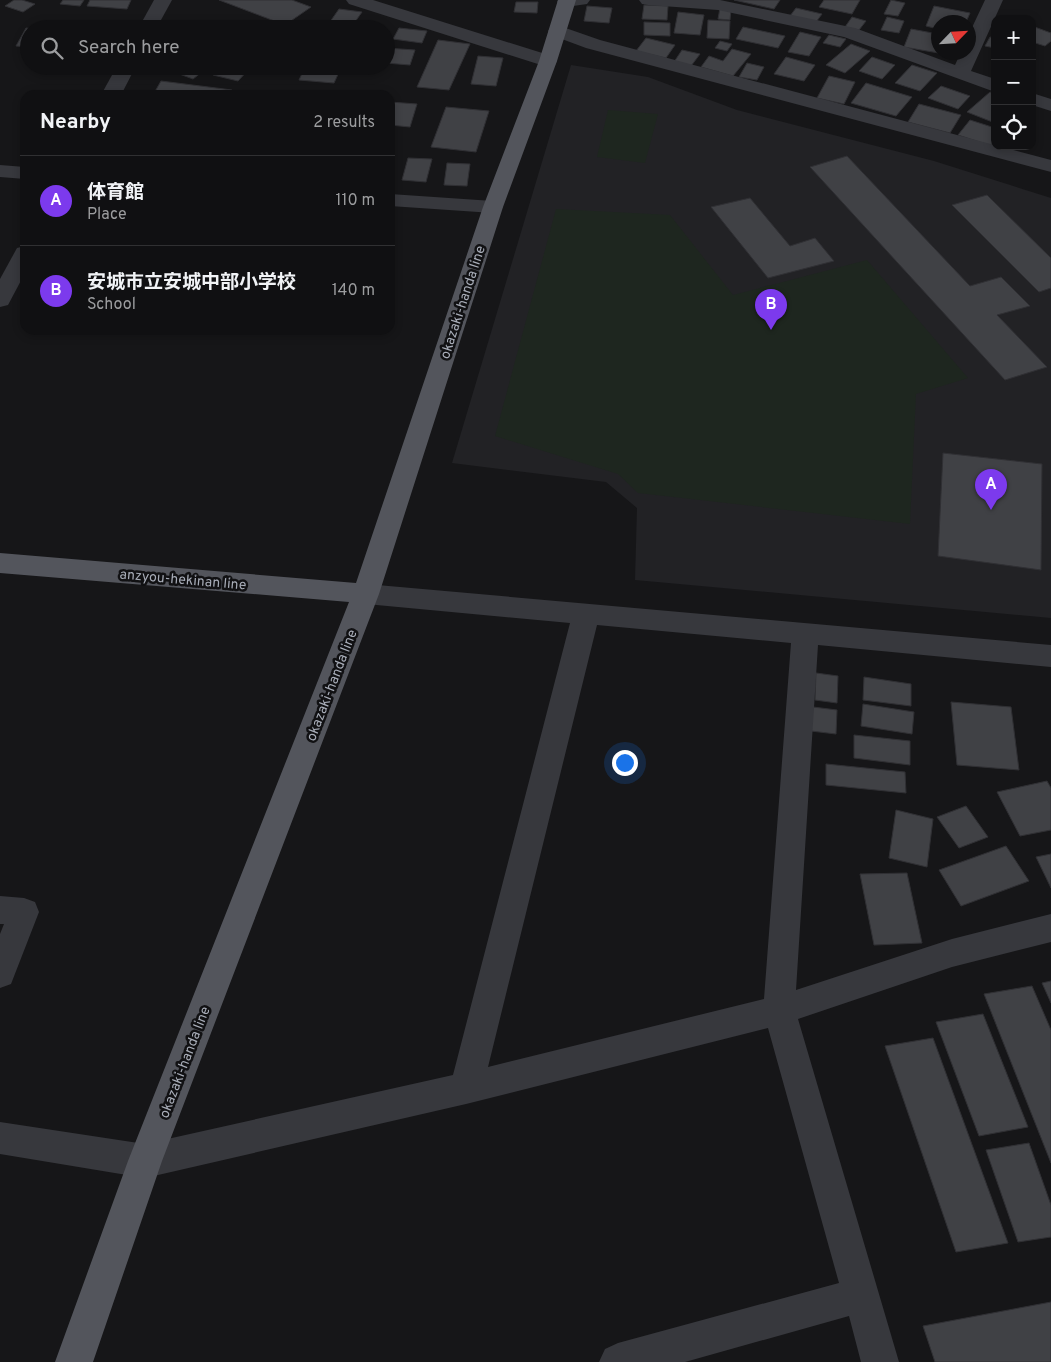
<!DOCTYPE html>
<html lang="en">
<head>
<meta charset="utf-8">
<style>
	body { margin:0; font-family:Overpass,"Noto Sans JP",sans-serif; background:#1e1e20; color:#f1f3f6 }
	.controls { position:absolute; right:15px; top:15px; display:grid; overflow:hidden; border-radius:10px; box-shadow:0 2px 8px #0003 }
	.controls button { width:45px; height:45px; display:grid; place-items:center; padding:0; border:0; border-bottom:1px solid #303032; background:#101012; color:#f1f3f6; font:25px sans-serif }
	.compass { position:absolute; left:931px; top:15px; width:45px; height:45px; border-radius:50%; background:#101012; box-shadow:0 2px 8px #0003; rotate:65deg }
	.you { position:absolute; left:624px; top:762px; width:18px; height:18px; margin:-12px; border:4px solid #fff; border-radius:50%; background:#1a73e8; box-shadow:0 0 0 8px #1a73e833 }
	.badge { display:grid; place-items:center; width:32px; height:32px; border-radius:50%; background:#7c3aed; color:#fff; font-size:16px; font-weight:700 }
	.pin { position:absolute; translate:-50% -41px; filter:drop-shadow(0 1px 2px #0008) }
	.pin::after { content:''; position:absolute; top:26px; width:18px; height:15px; background:inherit; clip-path:polygon(0 0,100% 0,50% 100%) }
	.list { margin:0; padding:0; list-style:none }
	h2 { display:flex; justify-content:space-between; align-items:center; height:65px; margin:0; padding:0 20px; font-size:21px }
	h2 small { font-size:16px; font-weight:400; color:#9c9d9f }
	.list li { display:grid; grid-template-columns:32px 1fr auto; gap:15px; align-items:center; box-sizing:border-box; height:90px; padding:0 20px; border-top:1px solid #303032 }
	.list b { display:block; font-size:19px; white-space:nowrap }
	.list p { margin:0; font-size:16px; white-space:nowrap; color:#9c9d9f }
	.list em { font-size:16px; font-style:normal; color:#9c9d9f }
	.icon { flex:none; width:28px; height:28px; fill:none; stroke:currentColor; stroke-width:2; stroke-linecap:round; stroke-linejoin:round }
	.map { position:relative; flex:none; width:1051px; height:1362px; overflow:hidden }
	.search { position:absolute; background:#101012; box-shadow:0 2px 8px #0003; left:20px; top:20px; width:375px; height:55px; display:flex; align-items:center; gap:12px; box-sizing:border-box; padding:0 18px; border-radius:28px; color:#9c9d9f; font-size:19px }
	.panel { position:absolute; background:#101012; box-shadow:0 2px 8px #0003; left:20px; top:90px; width:375px; height:245px; border-radius:15px }
	.map>svg:first-child { display:block }
</style>
</head>
<body>
<div class="map">
<svg width="1051" height="1362" viewBox="0 0 1051 1362">
	<rect width="100%" height="100%" fill="#161618"/>
	<path fill="#222225" d="M 571,65 L 648,77 L 737,110 L 934,161 L 1051,198 L 1051,618 L 635,580 L 637,508 L 606,482 L 452,463 Z"/>
	<g fill="#1e261f">
		<path d="M 608,110 L 658,114 L 645,163 L 597,157 Z"/>
		<path d="M 556,209 L 670,215 L 733,295 L 867,260 L 968,378 L 916,394 L 910,524 L 638,493 L 618,474 L 495,436 Z"/>
	</g>
	<g fill="#404145" stroke="#303034">
		<path d="M 14,0 L 22,0 L 35,4 L 23,12 L 5,6 Z"/>
		<path d="M 63,0 L 84,0 L 80,6 L 60,4 Z"/>
		<path d="M 90,0 L 131,0 L 127,9 L 87,6 Z"/>
		<path d="M 219,0 L 292,0 L 311,7 L 285,25 Z"/>
		<path d="M 734,0 L 780,0 L 774,9 Z"/>
		<path d="M 824,0 L 860,0 L 852,14 L 819,7 Z"/>
		<path d="M 891,0 L 905,3 L 898,16 L 884,14 Z"/>
		<path d="M 516,2 L 538,2 L 537,13 L 514,12 Z"/>
		<path d="M 644,5 L 668,6 L 667,20 L 642,19 Z"/>
		<path d="M 587,6 L 612,8 L 609,23 L 584,21 Z"/>
		<path d="M 934,6 L 970,13 L 966,22 L 938,22 L 938,29 L 926,26 Z"/>
		<path d="M 720,8 L 731,9 L 730,20 L 718,19 Z"/>
		<path d="M 796,8 L 822,14 L 816,22 L 790,16 Z"/>
		<path d="M 339,9 L 362,12 L 350,29 L 325,29 Z"/>
		<path d="M 678,12 L 704,15 L 700,35 L 674,33 Z"/>
		<path d="M 852,17 L 866,21 L 859,30 L 845,27 Z"/>
		<path d="M 887,17 L 904,21 L 899,33 L 881,30 Z"/>
		<path d="M 708,20 L 730,21 L 729,39 L 707,38 Z"/>
		<path d="M 644,22 L 670,23 L 670,36 L 644,35 Z"/>
		<path d="M 1032,26 L 1051,33 L 1051,41 L 1045,46 L 1032,42 Z"/>
		<rect x="64" y="27" width="36" height="2"/>
		<path d="M 743,27 L 785,36 L 778,48 L 736,39 Z"/>
		<path d="M 26,28 L 35,29 L 29,29 L 29,47 L 16,46 Z"/>
		<path d="M 399,28 L 427,31 L 422,43 L 393,39 Z"/>
		<path d="M 911,29 L 938,34 L 938,52 L 951,52 L 950,55 L 904,47 Z"/>
		<path d="M 800,32 L 821,37 L 809,56 L 788,52 Z"/>
		<path d="M 829,35 L 846,39 L 840,47 L 823,43 Z"/>
		<path d="M 990,37 L 995,38 L 995,48 L 985,46 Z"/>
		<path d="M 646,38 L 675,45 L 666,58 L 636,51 Z"/>
		<path d="M 438,40 L 470,44 L 449,90 L 417,87 Z"/>
		<path d="M 720,41 L 732,44 L 727,51 L 715,48 Z"/>
		<path d="M 851,44 L 870,51 L 845,73 L 826,65 Z"/>
		<path d="M 386,48 L 415,50 L 410,65 L 386,63 Z"/>
		<path d="M 732,49 L 751,54 L 733,76 L 701,67 L 709,56 L 723,61 Z"/>
		<path d="M 682,50 L 700,54 L 691,66 L 674,62 Z"/>
		<path d="M 478,56 L 503,58 L 496,86 L 471,84 Z"/>
		<path d="M 786,57 L 815,65 L 804,81 L 774,74 Z"/>
		<path d="M 872,57 L 895,65 L 882,79 L 859,71 Z"/>
		<path d="M 747,63 L 764,67 L 757,80 L 739,77 Z"/>
		<path d="M 912,65 L 937,73 L 920,91 L 895,83 Z"/>
		<path d="M 165,66 L 186,66 L 202,72 L 193,79 L 163,68 Z"/>
		<path d="M 222,66 L 252,66 L 238,81 L 213,75 Z"/>
		<path d="M 305,67 L 340,70 L 334,83 L 299,80 Z"/>
		<path d="M 829,76 L 855,82 L 844,104 L 817,98 Z"/>
		<path d="M 161,81 L 232,90 L 229,95 L 153,95 Z"/>
		<path d="M 866,83 L 912,97 L 896,116 L 851,103 Z"/>
		<path d="M 941,86 L 970,96 L 958,109 L 928,98 Z"/>
		<path d="M 990,92 L 995,93 L 995,123 L 967,112 Z"/>
		<path d="M 390,102 L 417,104 L 410,127 L 390,125 Z"/>
		<path d="M 919,104 L 961,115 L 950,133 L 908,122 Z"/>
		<path d="M 446,107 L 489,111 L 476,152 L 431,147 Z"/>
		<path d="M 970,120 L 995,128 L 995,147 L 958,135 Z"/>
		<path d="M 847,156 L 970,286 L 1001,277 L 1030,306 L 997,315 L 1047,367 L 1005,380 L 810,167 Z"/>
		<path d="M 408,158 L 432,159 L 426,182 L 402,180 Z"/>
		<path d="M 447,163 L 470,164 L 467,186 L 444,185 Z"/>
		<path d="M 987,195 L 1051,258 L 1051,288 L 1039,292 L 952,205 Z"/>
		<path d="M 750,198 L 790,246 L 815,238 L 834,261 L 768,278 L 711,207 Z"/>
		<path d="M 943,453 L 1042,464 L 1041,570 L 938,556 Z"/>
		<path d="M 816,673 L 838,676 L 837,703 L 815,700 Z"/>
		<path d="M 864,677 L 911,684 L 911,706 L 863,700 Z"/>
		<path d="M 951,702 L 1011,707 L 1019,770 L 957,765 Z"/>
		<path d="M 863,704 L 914,712 L 912,734 L 861,726 Z"/>
		<path d="M 813,707 L 837,710 L 836,734 L 811,731 Z"/>
		<path d="M 854,735 L 910,741 L 910,765 L 854,758 Z"/>
		<path d="M 826,764 L 905,772 L 906,793 L 826,785 Z"/>
		<path d="M 1047,781 L 1051,788 L 1051,830 L 1020,836 L 997,792 Z"/>
		<path d="M 966,806 L 988,837 L 959,848 L 937,817 Z"/>
		<path d="M 896,810 L 933,819 L 927,867 L 889,858 Z"/>
		<path d="M 1006,846 L 1029,881 L 961,906 L 939,870 Z"/>
		<path d="M 1051,854 L 1051,888 L 1036,857 Z"/>
		<path d="M 907,873 L 922,943 L 874,945 L 860,874 Z"/>
		<path d="M 1051,981 L 1051,1003 L 1042,983 Z"/>
		<path d="M 1032,986 L 1051,1030 L 1051,1163 L 984,994 Z"/>
		<path d="M 983,1014 L 1028,1127 L 979,1136 L 936,1022 Z"/>
		<path d="M 933,1038 L 1008,1243 L 956,1252 L 885,1046 Z"/>
		<path d="M 1029,1143 L 1051,1205 L 1051,1237 L 1018,1242 L 986,1150 Z"/>
		<path d="M 1051,1302 L 1051,1362 L 935,1362 L 923,1326 Z"/>
	</g>
	<g fill="none" stroke-linecap="round" stroke-linejoin="round">
		<g fill="#37383d" fill-rule="evenodd">
			<path d="M 154,0 L 172,0 L 156,29 L 138,29 Z"/>
			<path d="M 346,0 L 373,0 L 555,57 L 557,61 L 555,65 L 541,65 L 349,4 Z"/>
			<path d="M 558,0 L 590,0 L 587,4 L 566,7 L 560,6 L 557,2 Z"/>
			<path d="M 639,0 L 720,0 L 855,28 L 955,65 L 961,52 L 968,52 L 968,36 L 985,0 L 1003,0 L 971,71 L 995,79 L 995,92 L 844,37 L 718,10 L 648,5 L 642,4 Z"/>
			<path d="M 557,25 L 600,40 L 1051,160 L 1051,172 L 586,48 L 551,35 L 548,31 L 551,27 Z"/>
			<path d="M 117,66 L 136,66 L 121,95 L 101,95 Z"/>
			<path d="M 1032,93 L 1051,99 L 1051,111 L 1032,105 Z"/>
			<path d="M 0,165 L 25,167 L 25,179 L 0,177 Z"/>
			<path d="M 390,194 L 493,201 L 500,203 L 503,207 L 500,211 L 493,213 L 390,206 Z"/>
			<path d="M 25,246 L 25,273 L 8,305 L 0,307 L 0,279 L 17,248 Z"/>
			<path d="M 366,584 L 1051,645 L 1051,667 L 818,645 L 796,990 L 952,939 L 1051,914 L 1051,942 L 952,967 L 798,1019 L 899,1362 L 861,1362 L 849,1316 L 685,1362 L 599,1362 L 605,1349 L 618,1343 L 839,1283 L 768,1028 L 466,1104 L 145,1178 L 0,1154 L 0,1122 L 145,1144 L 453,1075 L 570,623 L 366,604 L 357,601 L 353,594 L 357,587 ZM 597,625 L 791,643 L 764,999 L 488,1067 Z"/>
			<path d="M 0,896 L 24,898 L 35,902 L 39,912 L 11,984 L 0,988 L 0,934 L 4,924 L 0,924 Z"/>
		</g>
		<path fill="#53555c" fill-rule="evenodd" d="M 558,0 L 576,0 L 557,61 L 503,207 L 379,594 L 162,1161 L 93,1362 L 55,1362 L 128,1161 L 349,602 L 0,573 L 0,553 L 356,583 L 483,207 L 539,61 Z"/>
	</g>
	<g text-anchor="middle" stroke-width="5" stroke-linejoin="round" paint-order="stroke">
		<g font-size="14" fill="#a8adb8" stroke="#111113">
			<text transform="translate(462 302) rotate(-72)" y="5">okazaki-handa line</text>
			<text transform="translate(183 579) rotate(5)" y="5">anzyou-hekinan line</text>
			<text transform="translate(331 685) rotate(-69)" y="5">okazaki-handa line</text>
			<text transform="translate(184 1062) rotate(-69)" y="5">okazaki-handa line</text>
		</g>
	</g>
</svg>
<div class="controls">
<button>+</button>
<button>−</button>
<button><svg class="icon" aria-label="locate" viewBox="0 0 24 24"><circle cx="12" cy="12" r="6"/><path d="M12 2v4M12 18v4M2 12h4M18 12h4"/></svg></button>
</div>
<svg class="compass" viewBox="-18 -18 36 36"><path d="M0-13l5 13h-10z" fill="#e53935"/><path d="M0 13l5-13h-10z" fill="#9c9d9f"/></svg>
<div class="you"></div>
<div class="pin badge" style="left:991px;top:510px">A</div>
<div class="pin badge" style="left:771px;top:330px">B</div>
<div class="search"><svg class="icon" aria-label="search" viewBox="0 0 24 24"><circle cx="10" cy="10" r="6"/><path d="M15 15l6 6"/></svg>Search here</div>
<section class="panel">
<h2>Nearby<small>2 results</small></h2>
<ul class="list">
<li><span class="badge">A</span><div><b>体育館</b><p>Place</p></div><em>110 m</em></li>
<li><span class="badge">B</span><div><b>安城市立安城中部小学校</b><p>School</p></div><em>140 m</em></li>
</ul>
</section>
</div>
</body>
</html>
